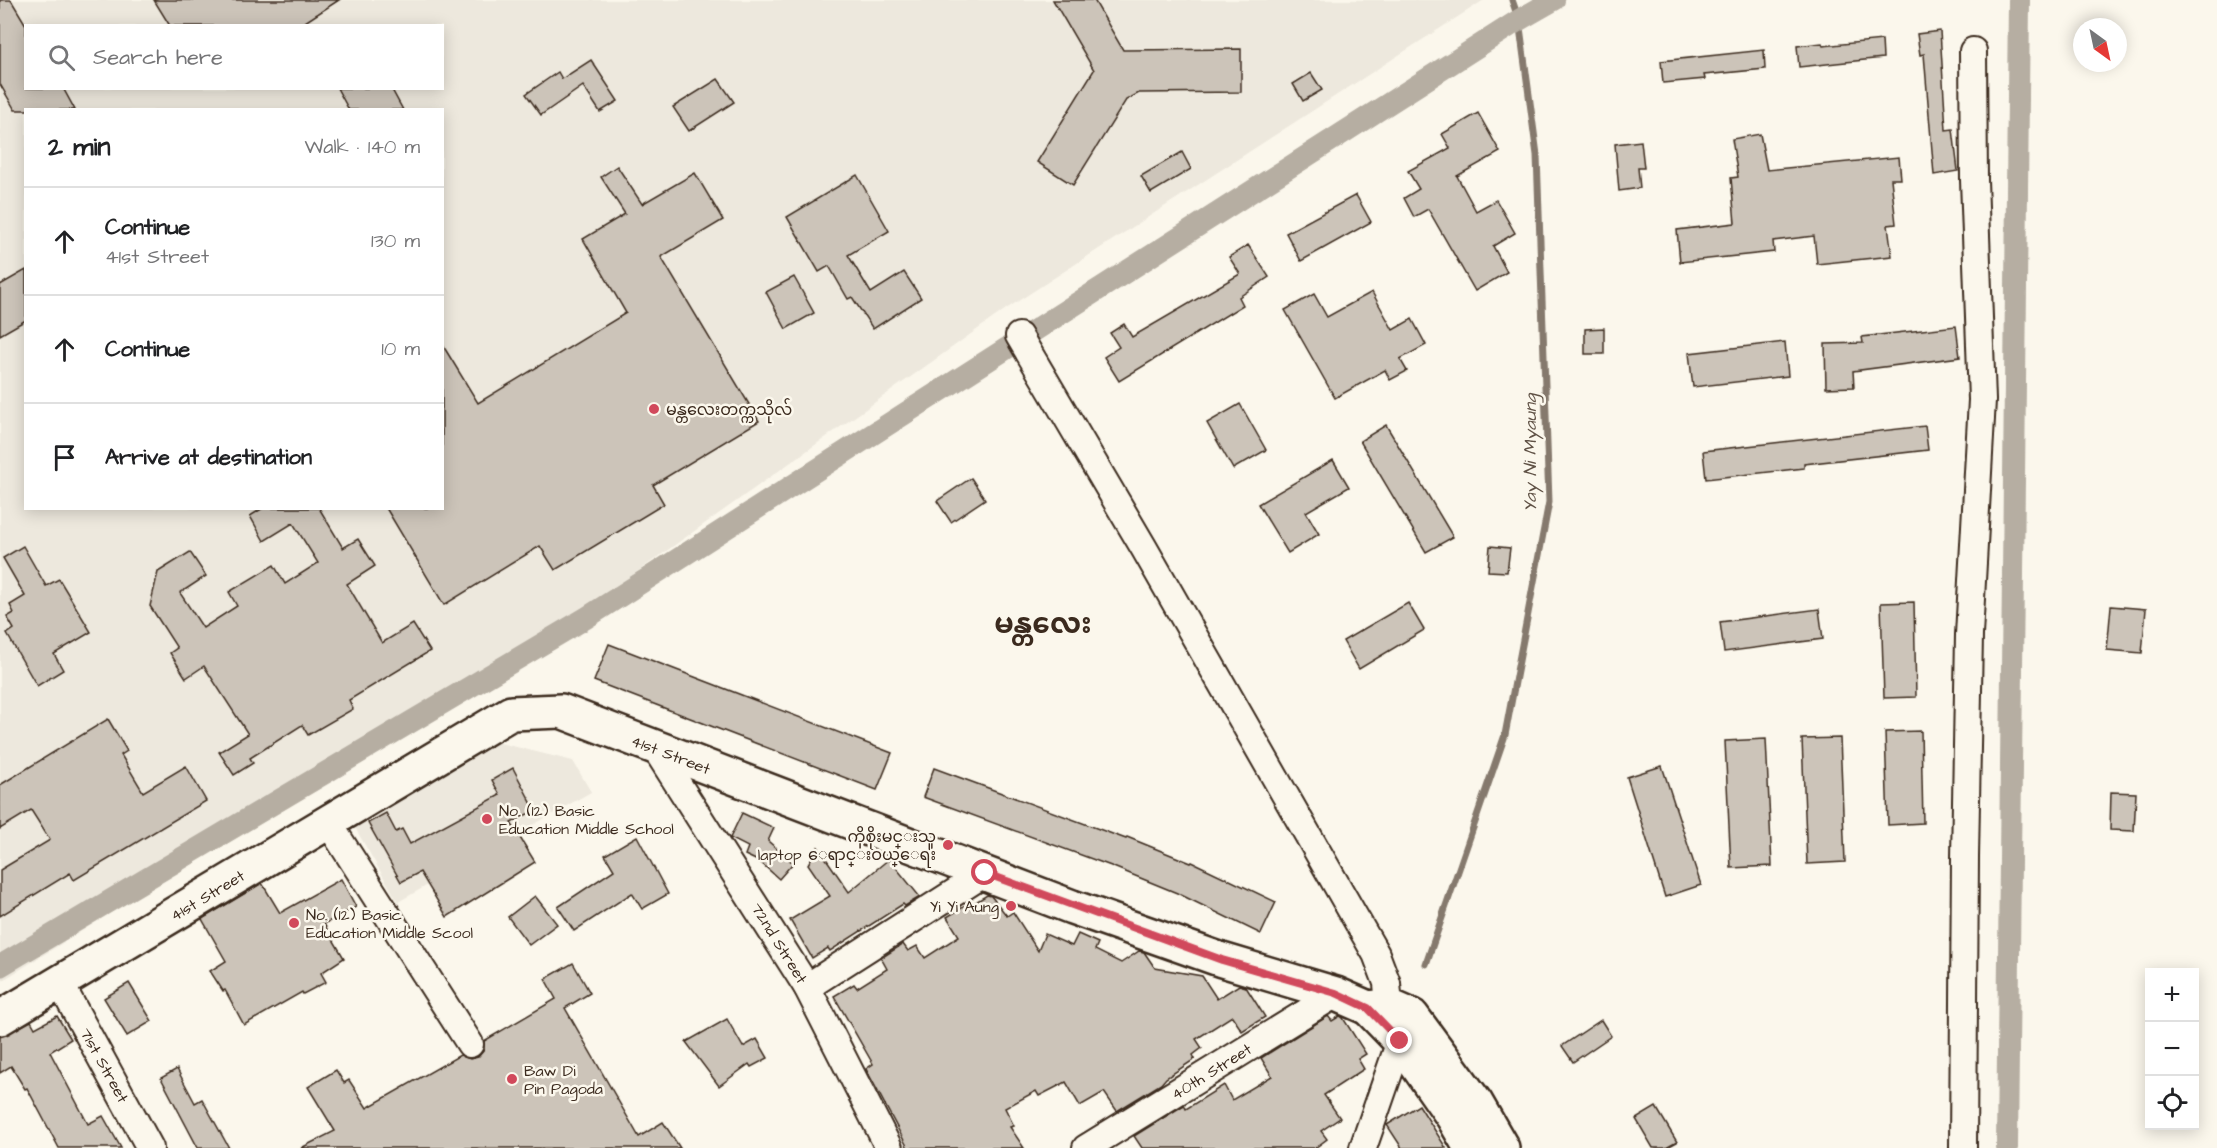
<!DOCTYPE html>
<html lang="en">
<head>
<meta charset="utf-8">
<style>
	body { margin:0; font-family:"Architects Daughter","Noto Sans Myanmar",sans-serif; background:#f2f2f2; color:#202124 }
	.controls { position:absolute; right:18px; bottom:18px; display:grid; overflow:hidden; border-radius:0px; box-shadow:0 3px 15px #0003 }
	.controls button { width:54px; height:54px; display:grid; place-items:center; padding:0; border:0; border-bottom:2px solid #e0e0e0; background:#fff; color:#202124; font:30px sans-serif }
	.compass { position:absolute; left:2073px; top:18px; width:54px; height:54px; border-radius:50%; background:#fff; box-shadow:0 3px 15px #0003; rotate:147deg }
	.stop { position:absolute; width:18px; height:18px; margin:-14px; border:4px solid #d1495b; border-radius:50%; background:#fff }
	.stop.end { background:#d1495b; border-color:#fff; box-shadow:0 2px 6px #0008 }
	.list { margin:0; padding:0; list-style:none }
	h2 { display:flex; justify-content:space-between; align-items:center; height:78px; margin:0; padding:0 24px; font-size:26px }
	h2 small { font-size:20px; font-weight:400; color:#757577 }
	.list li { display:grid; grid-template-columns:39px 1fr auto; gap:18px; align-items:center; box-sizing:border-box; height:108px; padding:0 24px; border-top:2px solid #e0e0e0 }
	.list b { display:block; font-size:22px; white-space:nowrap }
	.list p { margin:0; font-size:20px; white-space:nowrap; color:#757577 }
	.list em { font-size:20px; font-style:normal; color:#757577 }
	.icon { flex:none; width:33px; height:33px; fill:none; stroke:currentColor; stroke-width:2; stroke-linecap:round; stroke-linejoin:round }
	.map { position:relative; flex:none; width:2217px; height:1148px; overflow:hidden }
	.search { position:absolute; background:#fff; box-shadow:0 3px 15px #0003; left:24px; top:24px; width:420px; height:66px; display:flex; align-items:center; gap:15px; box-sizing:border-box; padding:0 21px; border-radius:0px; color:#757577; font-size:22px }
	.panel { position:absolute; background:#fff; box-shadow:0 3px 15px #0003; left:24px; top:108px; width:420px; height:402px; border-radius:0px }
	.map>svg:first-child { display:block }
</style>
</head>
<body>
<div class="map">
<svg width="2217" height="1148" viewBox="0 0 2217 1148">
	<rect width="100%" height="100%" fill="#fbf7ec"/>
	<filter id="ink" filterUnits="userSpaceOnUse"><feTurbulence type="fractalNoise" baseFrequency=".0167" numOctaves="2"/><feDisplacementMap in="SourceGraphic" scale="12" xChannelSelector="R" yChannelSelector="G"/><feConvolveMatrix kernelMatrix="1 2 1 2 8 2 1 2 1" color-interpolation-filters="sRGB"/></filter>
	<g filter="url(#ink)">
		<g fill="#ede8dd" fill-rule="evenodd">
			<path d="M 0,0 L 1484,0 L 1006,309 L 505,666 L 0,982 ZM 26,26 L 442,26 L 442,88 L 26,88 ZM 26,110 L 442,110 L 442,508 L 26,508 Z"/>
			<path d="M 480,738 L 573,761 L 591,792 L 398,902 L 347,814 Z"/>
		</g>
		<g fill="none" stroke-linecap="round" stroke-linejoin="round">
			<path stroke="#85796d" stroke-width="7" d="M 1426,964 L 1505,735 L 1549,502 L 1537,155 L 1519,20 L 1512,0"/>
			<g stroke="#b6aea2" stroke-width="22">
				<path d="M 0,966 L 586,618 L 1519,20 L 1554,0"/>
				<path d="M 2007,1148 L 2019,0"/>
			</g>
		</g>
		<g fill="#ccc4b9" stroke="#3b2a1e" stroke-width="1.5">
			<path d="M 0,0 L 11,0 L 26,25 L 26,88 L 63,88 L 75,110 L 15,110 L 0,84 Z"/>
			<path d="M 154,0 L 339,0 L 299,26 L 170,26 Z"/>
			<path d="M 1053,0 L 1094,0 L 1123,50 L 1241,49 L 1241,92 L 1139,93 L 1126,100 L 1073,185 L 1037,162 L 1094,70 Z"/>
			<path d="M 1940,31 L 1946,130 L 1953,129 L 1958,171 L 1934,175 L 1924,54 L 1920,55 L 1917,34 Z"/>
			<path d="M 1882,40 L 1883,58 L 1799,67 L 1797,46 L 1822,43 L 1823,46 Z"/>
			<path d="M 1764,50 L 1765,69 L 1704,75 L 1705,79 L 1663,83 L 1661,61 Z"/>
			<path d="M 591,60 L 618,101 L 600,112 L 583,86 L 541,115 L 526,94 L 558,72 L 562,79 Z"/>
			<path d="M 1311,73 L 1322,90 L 1303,101 L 1293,84 Z"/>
			<path d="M 718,79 L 734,102 L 689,131 L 673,107 Z"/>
			<path d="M 337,88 L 391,88 L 403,110 L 349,110 Z"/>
			<path d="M 1478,113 L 1500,152 L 1457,176 L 1476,211 L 1496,200 L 1515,233 L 1493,246 L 1507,272 L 1475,291 L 1428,209 L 1414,217 L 1404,198 L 1419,189 L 1408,171 L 1450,148 L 1442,134 Z"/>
			<path d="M 1760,134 L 1767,170 L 1899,157 L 1901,179 L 1891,179 L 1896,224 L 1888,225 L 1892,256 L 1817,264 L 1814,236 L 1773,241 L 1774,252 L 1680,262 L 1677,230 L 1735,223 L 1731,178 L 1738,177 L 1732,139 Z"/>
			<path d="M 1641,141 L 1644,168 L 1638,168 L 1640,188 L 1619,191 L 1615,144 Z"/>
			<path d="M 1182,152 L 1191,169 L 1151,193 L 1141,176 Z"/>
			<path d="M 617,166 L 642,204 L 695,173 L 723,220 L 661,257 L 759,421 L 653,485 L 664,504 L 555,570 L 540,546 L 444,605 L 386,508 L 442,508 L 442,344 L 478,403 L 626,313 L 583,239 L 625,214 L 601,177 Z"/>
			<path d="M 857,175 L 889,231 L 848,255 L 871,293 L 904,272 L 921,298 L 873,329 L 852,297 L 848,299 L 829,266 L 819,272 L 787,217 Z"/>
			<path d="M 1356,195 L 1371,222 L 1301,261 L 1286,233 Z"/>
			<path d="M 1248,245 L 1269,277 L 1239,297 L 1243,305 L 1119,381 L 1104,357 L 1119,347 L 1110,333 L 1124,324 L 1132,337 L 1240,274 L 1229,257 Z"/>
			<path d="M 26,270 L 26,320 L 0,335 L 0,285 Z"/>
			<path d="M 794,277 L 814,313 L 786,329 L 766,292 Z"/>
			<path d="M 1372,292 L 1393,330 L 1412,319 L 1426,345 L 1400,359 L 1407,371 L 1390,380 L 1385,370 L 1335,398 L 1285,310 L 1314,294 L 1327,317 Z"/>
			<path d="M 1956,326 L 1960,357 L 1853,371 L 1854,387 L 1826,388 L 1825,344 L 1863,343 L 1862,337 Z"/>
			<path d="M 1604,328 L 1604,354 L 1585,354 L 1585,329 Z"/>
			<path d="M 1785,342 L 1788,376 L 1693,387 L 1689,353 Z"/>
			<path d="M 1240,404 L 1266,450 L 1233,469 L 1207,423 Z"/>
			<path d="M 1386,425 L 1453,537 L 1426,552 L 1360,441 Z"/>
			<path d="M 1925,426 L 1928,450 L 1804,464 L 1804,468 L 1706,479 L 1703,451 Z"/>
			<path d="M 1333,460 L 1349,487 L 1306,512 L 1319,534 L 1288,553 L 1258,504 Z"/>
			<path d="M 971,478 L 985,499 L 951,522 L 937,501 Z"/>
			<path d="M 263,508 L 319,508 L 343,548 L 358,539 L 375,566 L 347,584 L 382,643 L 413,624 L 430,651 L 349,700 L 353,709 L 308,735 L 302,725 L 250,758 L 253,763 L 234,775 L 219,752 L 248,734 L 204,666 L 186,678 L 170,653 L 177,648 L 150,606 L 158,572 L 190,552 L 206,576 L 180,593 L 203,628 L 237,606 L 229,592 L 274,565 L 285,584 L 318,563 L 293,523 L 264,541 L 250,516 Z"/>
			<path d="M 23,546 L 46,586 L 59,579 L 91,632 L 54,654 L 63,670 L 37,686 L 7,634 L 14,629 L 7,617 L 14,613 L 10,605 L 25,596 L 3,558 Z"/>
			<path d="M 1490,546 L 1510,548 L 1507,572 L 1488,571 Z"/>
			<path d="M 1914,602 L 1916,697 L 1884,698 L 1881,603 Z"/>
			<path d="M 1408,603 L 1424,630 L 1359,669 L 1343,641 Z"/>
			<path d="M 2111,606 L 2146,609 L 2142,653 L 2107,650 Z"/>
			<path d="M 1819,609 L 1823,639 L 1724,652 L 1720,622 Z"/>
			<path d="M 609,644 L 892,753 L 877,790 L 594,681 Z"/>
			<path d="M 108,719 L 127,751 L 121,755 L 143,792 L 186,766 L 206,801 L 74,880 L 70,873 L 0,916 L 0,870 L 50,840 L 31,810 L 0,829 L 0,785 Z"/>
			<path d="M 1921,731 L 1923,823 L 1888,825 L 1885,732 Z"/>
			<path d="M 1840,738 L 1845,862 L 1807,864 L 1802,739 Z"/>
			<path d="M 1766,739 L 1772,866 L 1731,868 L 1725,741 Z"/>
			<path d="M 1662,766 L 1701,885 L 1665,897 L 1627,777 Z"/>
			<path d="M 513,768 L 535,810 L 511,823 L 535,862 L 447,917 L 420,872 L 401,882 L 368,823 L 386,813 L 396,832 L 402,829 L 410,844 L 500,795 L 492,780 Z"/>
			<path d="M 934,768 L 1126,839 L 1127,837 L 1191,863 L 1192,862 L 1276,902 L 1261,934 L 1177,893 L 1111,866 L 923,797 Z"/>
			<path d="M 2111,792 L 2136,793 L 2134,831 L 2110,830 Z"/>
			<path d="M 742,813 L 774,828 L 768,841 L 793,863 L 779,879 L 760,862 L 745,855 L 748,847 L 730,838 Z"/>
			<path d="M 637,836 L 668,894 L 642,909 L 632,893 L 574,931 L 558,907 L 614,870 L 605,855 Z"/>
			<path d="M 818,847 L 849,892 L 889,859 L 920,897 L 905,906 L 903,904 L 830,951 L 828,948 L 812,958 L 790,920 L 830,896 L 808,864 Z"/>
			<path d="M 341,879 L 356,907 L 324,924 L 344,958 L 321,973 L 326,982 L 303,994 L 302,992 L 244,1025 L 225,990 L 223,991 L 210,971 L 226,961 L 202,919 L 262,883 L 280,913 Z"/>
			<path d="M 987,895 L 991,896 L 1007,916 L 1013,912 L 1038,951 L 1045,934 L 1072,946 L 1078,934 L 1098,943 L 1095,950 L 1121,963 L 1139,951 L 1144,952 L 1155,968 L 1202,976 L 1217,999 L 1239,985 L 1246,987 L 1265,1017 L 1242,1031 L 1232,1016 L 1196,1039 L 1202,1048 L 1193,1055 L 1195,1059 L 1166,1078 L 1161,1084 L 1117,1111 L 1104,1092 L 1080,1106 L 1066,1082 L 1039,1096 L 1036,1091 L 1005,1108 L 1014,1126 L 1010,1127 L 1024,1148 L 908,1148 L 866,1069 L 873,1064 L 834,996 L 854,984 L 857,988 L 887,969 L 881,958 L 903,944 L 908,951 L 917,946 L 925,958 L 959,936 L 947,917 L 965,906 L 966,908 Z"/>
			<path d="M 535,896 L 557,924 L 529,945 L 508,917 Z"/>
			<path d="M 573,963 L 590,993 L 565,1008 L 639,1137 L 663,1122 L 680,1148 L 301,1148 L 335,1131 L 308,1087 L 336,1070 L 344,1083 L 349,1080 L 367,1108 L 460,1055 L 470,1059 L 478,1057 L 484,1050 L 484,1041 L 556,999 L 545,979 Z"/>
			<path d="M 129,983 L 152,1021 L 127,1036 L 104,998 Z"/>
			<path d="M 57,1016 L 71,1039 L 50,1052 L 88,1124 L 103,1116 L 121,1148 L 59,1148 L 27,1088 L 25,1089 L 11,1066 L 0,1073 L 0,1037 L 31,1021 L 35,1028 Z"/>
			<path d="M 1328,1016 L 1332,1021 L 1340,1016 L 1343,1018 L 1366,1054 L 1358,1059 L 1364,1069 L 1324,1095 L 1340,1118 L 1321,1131 L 1327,1139 L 1315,1148 L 1142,1148 L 1134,1136 L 1184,1105 L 1186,1109 L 1224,1085 L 1232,1100 L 1272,1076 L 1261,1058 Z"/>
			<path d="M 727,1019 L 743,1047 L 757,1039 L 768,1058 L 751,1067 L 749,1064 L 719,1086 L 686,1042 Z"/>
			<path d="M 1601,1020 L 1611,1036 L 1573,1062 L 1562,1046 Z"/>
			<path d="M 177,1069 L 195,1103 L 202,1099 L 229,1148 L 198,1148 L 161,1078 Z"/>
			<path d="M 1419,1105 L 1446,1148 L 1402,1148 L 1387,1125 Z"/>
			<path d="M 1656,1107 L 1677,1142 L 1666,1148 L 1653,1148 L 1636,1119 Z"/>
		</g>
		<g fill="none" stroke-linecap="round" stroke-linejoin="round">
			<g stroke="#3b2a1e" stroke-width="30">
				<g id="street">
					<path d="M 1019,336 L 1144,548 L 1376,954 L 1387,983 L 1389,1006"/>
					<path d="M 655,748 L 807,987 L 889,1148"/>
					<path d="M 328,822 L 470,1044"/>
					<path d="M 60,983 L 150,1148"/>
					<path d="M 807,987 L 985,873"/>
					<path d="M 1086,1148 L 1336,994"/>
					<path d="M 1363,1148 L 1400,1041 L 1407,1027"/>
					<path d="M 1963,1148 L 1965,858 L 1969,635 L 1982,400 L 1974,180 L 1973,51"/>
				</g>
			</g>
			<g stroke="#3b2a1e" stroke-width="38">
				<g id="primary">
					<path d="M 1368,1008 L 1400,1041 L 1453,1117 L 1471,1148"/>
					<path d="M 0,1018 L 511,713 L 561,711 L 1072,907 L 1222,960 L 1336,994 L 1368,1008 L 1389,1006 L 1412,1016 L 1476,1103 L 1502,1148"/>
				</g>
			</g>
			<use href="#street" stroke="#fbf7ec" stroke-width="26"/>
			<use href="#primary" stroke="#fbf7ec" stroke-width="33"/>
		</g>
	</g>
	<g fill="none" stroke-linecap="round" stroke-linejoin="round" filter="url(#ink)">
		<path stroke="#d1495b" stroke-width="8" d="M 985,873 L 1222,960 L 1336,993 L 1368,1008 L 1400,1041"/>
	</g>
	<g fill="#d1495b" stroke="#fbf7ec" stroke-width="2">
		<circle cx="654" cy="409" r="6"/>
		<circle cx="487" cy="819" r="6"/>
		<circle cx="948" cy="845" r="6"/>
		<circle cx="1011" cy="906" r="6"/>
		<circle cx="294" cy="923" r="6"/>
		<circle cx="512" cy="1079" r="6"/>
	</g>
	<g text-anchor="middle" stroke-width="5" stroke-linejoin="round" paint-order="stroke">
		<g font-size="16" fill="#3b2a1e" stroke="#fbf7ec" text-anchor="start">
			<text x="666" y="415">မန္တလေးတက္ကသိုလ်</text>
			<text x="499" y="816">No. (12) Basic<tspan x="499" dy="18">Education Middle School</tspan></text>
			<text x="936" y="842" text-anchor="end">ကိုစိုးမင္းသူ<tspan x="936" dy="18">laptop ေရာင္းဝယ္ေရး</tspan></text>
			<text x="999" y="912" text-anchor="end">Yi Yi Aung</text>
			<text x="306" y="920">No. (12) Basic<tspan x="306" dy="18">Education Middle Scool</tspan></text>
			<text x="524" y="1076">Baw Di<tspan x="524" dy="18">Pin Pagoda</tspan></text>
		</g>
		<g font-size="16" fill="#3b2a1e" stroke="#fbf7ec">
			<text transform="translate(671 754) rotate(21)" y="6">41st Street</text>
			<text transform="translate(207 895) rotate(-31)" y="6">41st Street</text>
			<text transform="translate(780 943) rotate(58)" y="6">72nd Street</text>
			<text transform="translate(105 1065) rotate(61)" y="6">71st Street</text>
			<text transform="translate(1211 1071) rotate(-32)" y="6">40th Street</text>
		</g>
		<g font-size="18" font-style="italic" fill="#605246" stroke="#fbf7ec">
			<text transform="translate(1530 453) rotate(-90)" y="6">Yay Ni Myaung</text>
		</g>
		<g font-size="28" font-weight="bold" fill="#3b2a1e" stroke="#fbf7ec">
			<text x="1043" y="633">မန္တလေး</text>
		</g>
	</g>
</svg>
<div class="controls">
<button>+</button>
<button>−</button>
<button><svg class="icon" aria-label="locate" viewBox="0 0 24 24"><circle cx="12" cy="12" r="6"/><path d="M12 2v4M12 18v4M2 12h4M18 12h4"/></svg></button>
</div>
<svg class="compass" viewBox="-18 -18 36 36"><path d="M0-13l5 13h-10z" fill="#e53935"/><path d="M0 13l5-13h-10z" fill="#757577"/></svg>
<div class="stop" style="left:985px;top:873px"></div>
<div class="stop end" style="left:1400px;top:1041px"></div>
<div class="search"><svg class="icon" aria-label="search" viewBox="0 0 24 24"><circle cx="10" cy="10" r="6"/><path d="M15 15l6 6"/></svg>Search here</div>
<section class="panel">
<h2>2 min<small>Walk · 140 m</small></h2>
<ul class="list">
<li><svg class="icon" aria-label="ahead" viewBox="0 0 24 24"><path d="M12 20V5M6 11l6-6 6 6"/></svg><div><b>Continue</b><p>41st Street</p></div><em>130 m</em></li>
<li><svg class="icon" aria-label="ahead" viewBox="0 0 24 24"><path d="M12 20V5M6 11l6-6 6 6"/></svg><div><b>Continue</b></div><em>10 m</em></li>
<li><svg class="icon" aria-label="arrive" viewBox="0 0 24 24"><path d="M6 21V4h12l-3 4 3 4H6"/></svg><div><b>Arrive at destination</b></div></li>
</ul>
</section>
</div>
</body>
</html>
